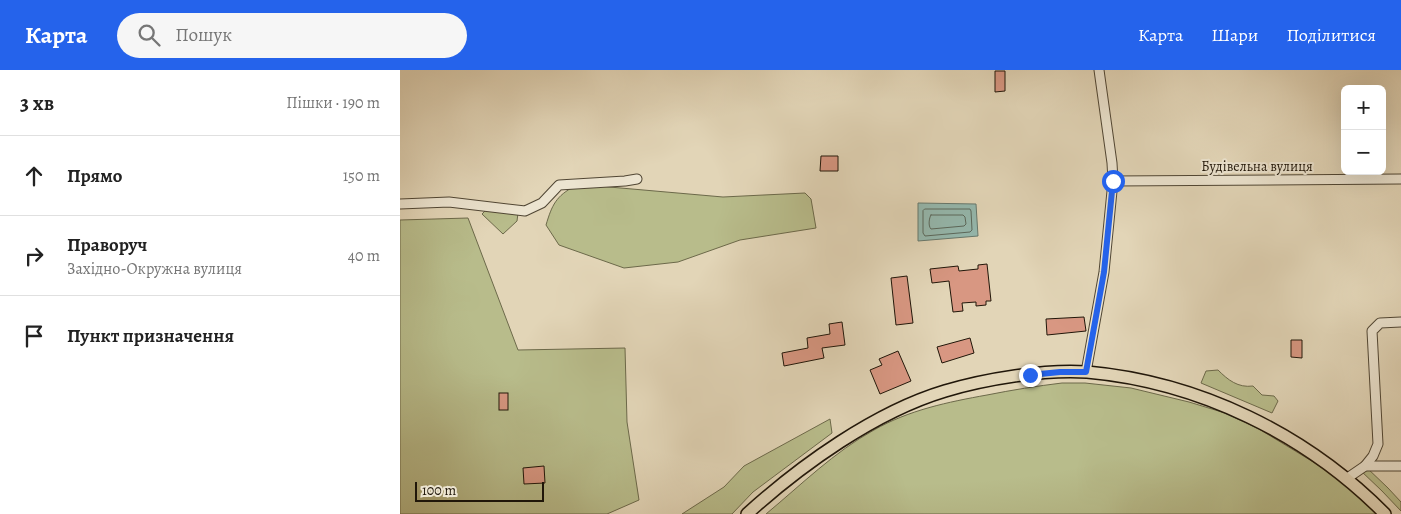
<!DOCTYPE html>
<html lang="uk">
<head>
<meta charset="utf-8">
<style>
	body { margin:0; font-family:Alegreya,serif; background:#f6f6f6; color:#222 }
	.controls { position:absolute; right:15px; top:15px; display:grid; overflow:hidden; border-radius:8px; box-shadow:0 5px 20px #0002 }
	.controls button { width:45px; height:45px; display:grid; place-items:center; padding:0; border:0; border-bottom:1px solid #e0e0e0; background:#fff; color:#222; font:25px sans-serif }
	.scale { position:absolute; left:15px; bottom:12px; width:129px; box-sizing:border-box; padding-left:5px; border:2px solid #201609; border-top:0; font-size:14px; line-height:18px; white-space:nowrap; color:#201609; -webkit-text-stroke:4px #ece4d0; paint-order:stroke }
	.stop { position:absolute; width:15px; height:15px; margin:-11px; border:4px solid #2563eb; border-radius:50%; background:#fff }
	.stop.end { background:#2563eb; border-color:#fff; box-shadow:0 1px 5px #0008 }
	.list { margin:0; padding:0; list-style:none }
	h2 { display:flex; justify-content:space-between; align-items:center; height:65px; margin:0; padding:0 20px; font-size:21px }
	h2 small { font-size:16px; font-weight:400; color:#767676 }
	.list li { display:grid; grid-template-columns:32px 1fr auto; gap:15px; align-items:center; box-sizing:border-box; height:80px; padding:0 20px; border-top:1px solid #e0e0e0 }
	.list b { display:block; font-size:19px; white-space:nowrap }
	.list p { margin:0; font-size:16px; white-space:nowrap; color:#767676 }
	.list em { font-size:16px; font-style:normal; color:#767676 }
	.icon { flex:none; width:28px; height:28px; fill:none; stroke:currentColor; stroke-width:2; stroke-linecap:round; stroke-linejoin:round }
	.map { position:relative; flex:none; width:1001px; height:444px; overflow:hidden }
	header { display:flex; align-items:center; gap:30px; box-sizing:border-box; height:70px; padding:0 25px; background:#2563eb; color:#fff }
	header strong { font-size:24px }
	nav { display:flex; gap:28px; margin-inline-start:auto; font-size:18px }
	.search { width:350px; height:45px; background:#f6f6f6; display:flex; align-items:center; gap:12px; box-sizing:border-box; padding:0 18px; border-radius:28px; color:#767676; font-size:19px }
	main { display:flex }
	aside { flex:1; background:#fff }
	.map>svg:first-child { display:block }
</style>
</head>
<body>
<header>
<strong>Карта</strong>
<div class="search"><svg class="icon" aria-label="search" viewBox="0 0 24 24"><circle cx="10" cy="10" r="6"/><path d="M15 15l6 6"/></svg>Пошук</div>
<nav><a>Карта</a><a>Шари</a><a>Поділитися</a></nav>
</header>
<main>
<aside>
<h2>3 хв<small>Пішки · 190 m</small></h2>
<ul class="list">
<li><svg class="icon" aria-label="ahead" viewBox="0 0 24 24"><path d="M12 20V5M6 11l6-6 6 6"/></svg><div><b>Прямо</b></div><em>150 m</em></li>
<li><svg class="icon" aria-label="right" viewBox="0 0 24 24"><path d="M7 20v-9h11M14 6l5 5-5 5"/></svg><div><b>Праворуч</b><p>Західно-Окружна вулиця</p></div><em>40 m</em></li>
<li><svg class="icon" aria-label="arrive" viewBox="0 0 24 24"><path d="M6 21V4h12l-3 4 3 4H6"/></svg><div><b>Пункт призначення</b></div></li>
</ul>
</aside>
<div class="map">
<svg width="1001" height="444" viewBox="0 0 1001 444">
	<rect width="100%" height="100%" fill="#e2d5b7"/>
	<filter id="stains"><feTurbulence type="fractalNoise" baseFrequency=".004" numOctaves="4"/><feColorMatrix values="0 0 0 0 .2 0 0 0 0 .09 0 0 0 0 .02 0 0 0 .5 -.17"/></filter>
	<radialGradient id="worn" r=".72"><stop offset=".6" stop-color="#630" stop-opacity="0"/><stop offset="1" stop-color="#630" stop-opacity=".3"/></radialGradient>
	<g fill="#b8bc8b" stroke="#6c694a">
		<path d="M 175,116 L 198,116 L 323,127 L 405,123 L 411,129 L 416,158 L 340,170 L 278,192 L 224,198 L 159,175 L 146,155 C 152,135 156,126 175,116 Z"/>
		<path d="M 104,134 L 118,143 L 117,151 L 103,164 L 82,144 L 91,135 Z"/>
		<path d="M 68,148 L 118,280 L 225,278 L 227,352 L 239,430 L 207,444 L 0,444 L 0,150 Z"/>
		<path d="M 818,300 C 828,310 838,318 853,316 L 862,325 L 874,326 L 878,331 L 872,343 L 801,313 L 806,301 Z"/>
		<path d="M 662,313 L 685,313 L 731,318 L 789,332 L 825,343 L 859,359 L 915,393 L 944,413 L 979,444 L 366,444 C 401,415 434,382 474,360 C 509,340 548,332 587,325 C 612,320 637,316 662,313 Z"/>
		<path d="M 430,349 L 432,363 L 353,422 L 332,444 L 282,444 L 324,417 L 344,396 Z"/>
		<path d="M 965,396 L 988,418 L 1001,432 L 1001,441 L 982,421 L 960,400 Z"/>
	</g>
	<path fill="#95b9af" stroke="#66786d" d="M 518,133 L 576,134 L 578,166 L 518,171 Z"/>
	<g fill="none" stroke-linecap="round" stroke-linejoin="round">
		<g stroke="#5a685c" stroke-width="1">
			<path d="M 525,139 L 570,139 L 571,141 L 572,160 L 570,162 L 525,166 L 523,163 L 523,141 Z"/>
			<path d="M 531,145 L 563,145 L 565,147 L 566,154 L 564,156 L 531,159 C 528,156 529,148 531,145 Z"/>
		</g>
	</g>
	<g fill="#d89782" stroke="#201609">
		<path d="M 595,1 L 605,1 L 605,21 L 595,22 Z"/>
		<path d="M 421,86 L 438,86 L 438,101 L 420,101 Z"/>
		<path d="M 587,194 L 591,231 L 586,231 L 586,235 L 576,236 L 576,232 L 562,233 L 563,241 L 553,242 L 549,211 L 532,213 L 530,199 L 558,196 L 559,201 L 578,199 L 578,195 Z"/>
		<path d="M 507,206 L 513,253 L 496,255 L 491,208 Z"/>
		<path d="M 684,247 L 686,261 L 647,265 L 646,249 Z"/>
		<path d="M 442,252 L 445,275 L 422,278 L 424,288 L 384,296 L 382,283 L 408,278 L 407,268 L 430,264 L 429,254 Z"/>
		<path d="M 570,268 L 574,283 L 542,293 L 537,277 Z"/>
		<path d="M 891,270 L 902,270 L 902,288 L 891,287 Z"/>
		<path d="M 498,281 L 511,311 L 480,324 L 470,300 L 482,295 L 479,289 Z"/>
		<rect x="99" y="323" width="9" height="17"/>
		<path d="M 144,396 L 145,413 L 124,414 L 123,398 Z"/>
	</g>
	<g fill="none" stroke-linecap="round" stroke-linejoin="round">
		<g stroke="#504634" stroke-width="11">
			<g id="minor">
				<path d="M 713,111 L 1001,109"/>
				<path d="M 0,134 L 49,132 L 125,141 L 142,133 L 159,115 L 225,111 L 237,109"/>
				<path d="M 686,302 L 704,202 L 713,111 L 712,93 L 699,0"/>
				<path d="M 965,396 L 973,386 L 978,374 L 972,261 L 980,253 L 1001,252"/>
				<path d="M 946,409 L 965,396 L 1001,396"/>
			</g>
		</g>
		<g stroke="#201609" stroke-width="14">
			<path id="major" d="M 347,444 C 401,395 475,342 545,321 C 585,309 645,299 687,302 C 799,312 906,364 985,444"/>
		</g>
		<use href="#minor" stroke="#ece4d0" stroke-width="9"/>
		<use href="#major" stroke="#e2d5b7" stroke-width="11"/>
	</g>
	<g fill="none" stroke-linecap="round" stroke-linejoin="round">
		<path stroke="#2563eb" stroke-width="6" d="M 630,305 L 660,302 L 686,302 L 704,202 L 713,111"/>
	</g>
	<g text-anchor="middle" stroke-width="4" stroke-linejoin="round" paint-order="stroke">
		<g font-size="14" fill="#201609" stroke="#ece4d0">
			<text x="857" y="101">Будівельна вулиця</text>
		</g>
	</g>
	<rect width="100%" height="100%" filter="url(#stains)"/>
	<rect width="100%" height="100%" fill="url(#worn)"/>
</svg>
<div class="controls">
<button>+</button>
<button>−</button>
</div>
<div class="scale">100 m</div>
<div class="stop" style="left:713px;top:111px"></div>
<div class="stop end" style="left:630px;top:305px"></div>
</div>
</main>
</body>
</html>
